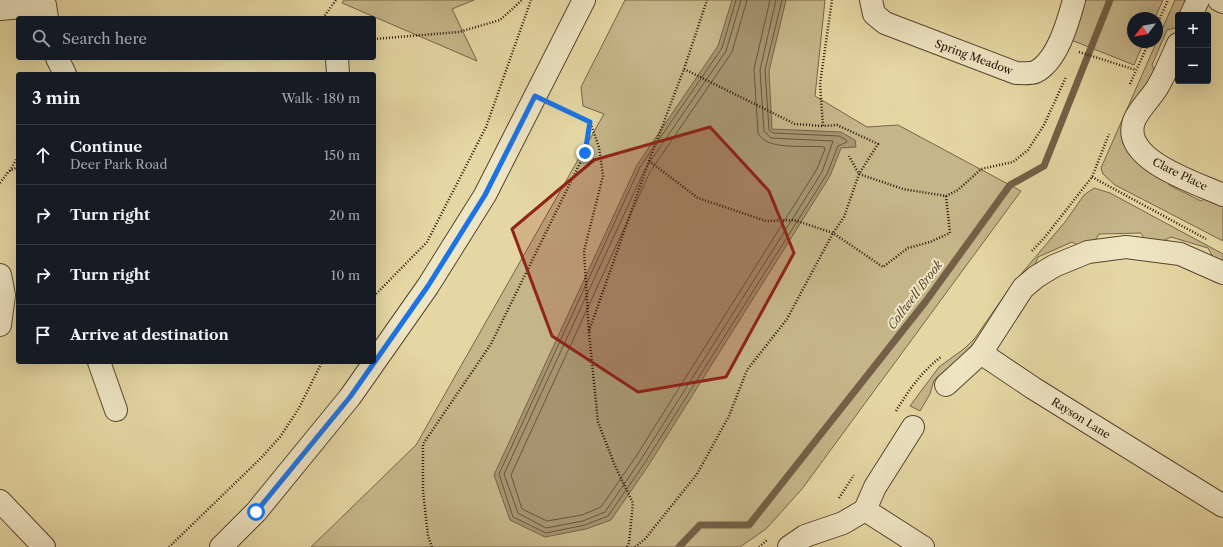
<!DOCTYPE html>
<html lang="en">
<head>
<meta charset="utf-8">
<style>
	body { margin:0; font-family:"Libre Caslon Text",serif; background:#242831; color:#f1f3f6 }
	.controls { position:absolute; right:12px; top:12px; display:grid; overflow:hidden; border-radius:4px; box-shadow:0 4px 16px #0002 }
	.controls button { width:36px; height:36px; display:grid; place-items:center; padding:0; border:0; border-bottom:1px solid #363941; background:#171b24; color:#f1f3f6; font:20px sans-serif }
	.compass { position:absolute; left:1127px; top:12px; width:36px; height:36px; border-radius:50%; background:#171b24; box-shadow:0 4px 16px #0002; rotate:239deg }
	.stop { position:absolute; width:12px; height:12px; margin:-9px; border:3px solid #1a73e8; border-radius:50%; background:#fff }
	.stop.end { background:#1a73e8; border-color:#fff; box-shadow:0 1px 4px #0008 }
	.list { margin:0; padding:0; list-style:none }
	h2 { display:flex; justify-content:space-between; align-items:center; height:52px; margin:0; padding:0 16px; font-size:17px }
	h2 small { font-size:13px; font-weight:400; color:#9ea1a6 }
	.list li { display:grid; grid-template-columns:26px 1fr auto; gap:12px; align-items:center; box-sizing:border-box; height:60px; padding:0 16px; border-top:1px solid #363941 }
	.list b { display:block; font-size:15px; white-space:nowrap }
	.list p { margin:0; font-size:13px; white-space:nowrap; color:#9ea1a6 }
	.list em { font-size:13px; font-style:normal; color:#9ea1a6 }
	.icon { flex:none; width:22px; height:22px; fill:none; stroke:currentColor; stroke-width:2; stroke-linecap:round; stroke-linejoin:round }
	.map { position:relative; flex:none; width:1223px; height:547px; overflow:hidden }
	.search { position:absolute; background:#171b24; box-shadow:0 4px 16px #0002; left:16px; top:16px; width:360px; height:44px; display:flex; align-items:center; gap:10px; box-sizing:border-box; padding:0 14px; border-radius:4px; color:#9ea1a6; font-size:15px }
	.panel { position:absolute; background:#171b24; box-shadow:0 4px 16px #0002; left:16px; top:72px; width:360px; height:292px; border-radius:4px }
	.map>svg:first-child { display:block }
</style>
</head>
<body>
<div class="map">
<svg width="1223" height="547" viewBox="0 0 1223 547">
	<rect width="100%" height="100%" fill="#e5d7a3"/>
	<filter id="stains"><feTurbulence type="fractalNoise" baseFrequency=".005" numOctaves="4"/><feColorMatrix values="0 0 0 0 .2 0 0 0 0 .09 0 0 0 0 .02 0 0 0 .5 -.17"/></filter>
	<radialGradient id="worn" r=".72"><stop offset=".6" stop-color="#630" stop-opacity="0"/><stop offset="1" stop-color="#630" stop-opacity=".3"/></radialGradient>
	<g fill="#c5b689" stroke="#776449">
		<path d="M 344,0 L 474,0 L 452,9 L 477,61 L 342,3 Z"/>
		<path d="M 625,0 L 825,0 L 815,96 L 867,127 L 898,125 L 1021,191 L 802,489 L 766,529 L 740,547 L 311,547 L 416,445 L 604,114 L 583,106 L 581,87 Z"/>
		<path d="M 1081,0 L 1163,0 L 1155,18 L 1133,18 L 1133,42 L 1144,42 L 1134,65 L 1066,38 Z"/>
		<path d="M 1175,0 L 1187,0 L 1181,15 L 1178,15 L 1178,22 L 1175,28 L 1167,30 L 1152,65 L 1155,71 L 1133,157 L 1139,164 L 1167,178 L 1169,185 L 1201,201 L 1209,197 L 1223,203 L 1223,241 L 1115,185 L 1103,174 L 1101,168 Z"/>
		<path d="M 1094,188 L 1110,193 L 1223,254 L 1223,264 L 1214,259 L 1208,248 L 1171,237 L 1163,241 L 1145,240 L 1141,233 L 1099,234 L 1094,242 L 1081,247 L 1072,242 L 1038,257 L 1034,267 L 971,349 L 934,380 L 930,394 L 920,411 L 910,406 L 939,367 L 965,348 L 975,338 L 1011,286 L 1065,222 L 1084,195 Z"/>
	</g>
	<path fill="#a5946f" stroke="#736046" d="M 732,0 L 786,0 L 769,71 L 772,129 L 841,132 L 855,140 L 856,147 L 841,148 L 830,176 L 648,466 L 611,520 L 586,529 L 545,537 L 510,520 L 494,475 L 637,165 L 718,46 Z"/>
	<g fill="none" stroke-linecap="round" stroke-linejoin="round">
		<g stroke="#67543c" stroke-width="1">
			<path d="M 736,0 L 722,48 L 640,167 L 499,474 L 513,517 L 546,533 L 585,525 L 608,516 L 644,464 L 827,174 L 838,146 L 847,142 L 846,140 L 839,136 L 773,133 L 769,130 L 765,70 L 782,0"/>
			<path d="M 741,0 L 726,51 L 645,169 L 504,474 L 518,513 L 546,528 L 583,521 L 605,512 L 640,461 L 822,172 L 833,141 L 771,138 L 764,131 L 760,70 L 776,0"/>
			<path d="M 747,0 L 732,52 L 650,172 L 511,475 L 522,509 L 547,521 L 582,515 L 601,507 L 635,458 L 817,169 L 825,149 L 824,147 C 806,145 766,151 758,133 L 754,69 L 770,0"/>
		</g>
		<path stroke="#736046" stroke-width="7" d="M 679,547 L 700,525 L 749,525 L 926,301 L 1010,185 L 1044,166 L 1110,0"/>
		<g stroke="#584430" stroke-width="24">
			<g id="minor">
				<path d="M 871,0 L 874,14 L 885,23 L 1016,73 C 1022,73 1030,74 1035,72 C 1057,62 1068,22 1074,0"/>
				<path d="M 1219,0 L 1223,2"/>
				<path d="M 0,9 L 45,5 L 47,18"/>
				<path d="M 1191,15 L 1198,0"/>
				<path d="M 1178,44 C 1171,59 1165,75 1157,88 C 1150,99 1139,109 1134,121 C 1120,160 1197,183 1223,195"/>
				<path d="M 57,58 L 65,74"/>
				<path d="M 337,58 L 338,74"/>
				<path d="M 0,275 L 4,295 L 0,325"/>
				<path d="M 981,353 L 1023,288 L 1036,277 L 1054,266 L 1088,252 L 1126,247 L 1180,254 L 1223,273"/>
				<path d="M 99,362 L 116,410"/>
				<path d="M 946,385 L 981,353 L 1033,388 L 1223,506"/>
				<path d="M 913,427 L 875,487 L 865,510 L 923,547"/>
				<path d="M 0,501 L 44,547"/>
				<path d="M 221,547 L 256,512 L 350,397 L 428,286 L 485,195 L 584,0"/>
				<path d="M 789,547 L 805,536 L 843,523 L 865,510"/>
			</g>
		</g>
		<g stroke="#291309" stroke-width="2.5" stroke-dasharray="1 2" stroke-linecap="butt">
			<path d="M 323,18 L 336,0"/>
			<path d="M 1157,24 L 1168,0"/>
			<path d="M 374,39 L 459,32 L 500,20 L 522,0"/>
			<path d="M 1079,52 L 1136,70"/>
			<path d="M 684,69 L 795,124 L 823,126"/>
			<path d="M 1130,84 L 1149,42"/>
			<path d="M 556,106 L 590,122 L 599,147 L 603,176 L 584,251 L 589,333 L 598,422 L 615,466 L 633,503 L 629,543 L 627,547"/>
			<path d="M 649,161 L 698,198 L 766,221 L 794,220 L 833,233 L 883,267 L 908,248 L 930,242 L 950,233 L 946,196 L 903,189 L 859,174 L 849,156"/>
			<path d="M 10,171 L 18,156"/>
			<path d="M 1092,177 L 1206,239"/>
			<path d="M 0,183 L 9,171 L 18,167"/>
			<path d="M 946,196 L 958,190 L 981,169 L 1013,162 L 1028,150 L 1044,125 L 1066,77"/>
			<path d="M 1032,251 L 1045,237 L 1092,177 L 1109,134"/>
			<path d="M 374,296 L 427,242 L 486,127 L 531,0"/>
			<path d="M 589,331 L 649,161 L 684,69 L 707,0"/>
			<path d="M 896,411 C 909,390 921,372 941,357"/>
			<path d="M 839,498 L 854,475"/>
			<path d="M 169,547 L 261,458 L 280,437 L 299,408 L 322,362"/>
			<path d="M 432,547 L 428,536 L 423,491 L 423,444 L 491,344 L 585,153 L 590,124"/>
			<path d="M 635,547 L 645,539 L 697,474 L 729,416 L 747,370 L 787,319 L 833,233 L 844,217 L 859,174 L 878,144 L 837,125 L 823,126 L 820,84 L 832,0"/>
			<path d="M 759,547 L 768,539"/>
		</g>
		<use href="#minor" stroke="#eee5c3" stroke-width="22"/>
	</g>
	<g fill="none" stroke-linecap="round" stroke-linejoin="round">
		<path stroke="#1a73e8" stroke-width="5" d="M 256,512 L 350,397 L 428,286 L 485,195 L 535,96 L 590,122 L 585,153"/>
	</g>
	<path fill="#8f2418" fill-opacity="0.2" stroke="#8f2418" stroke-width="3" stroke-linejoin="round" d="M 710,127 L 769,191 L 794,253 L 726,377 L 638,392 L 552,336 L 512,229 L 594,160 Z"/>
	<g text-anchor="middle" stroke-width="4" stroke-linejoin="round" paint-order="stroke">
		<g font-size="11" fill="#291309" stroke="#eee5c3">
			<text transform="translate(974 57) rotate(20)" y="4">Spring Meadow</text>
			<text transform="translate(1180 174) rotate(26)" y="4">Clare Place</text>
			<text transform="translate(1081 418) rotate(32)" y="4">Rayson Lane</text>
		</g>
		<g font-size="12" font-style="italic" fill="#5b4732" stroke="#eee5c3">
			<text transform="translate(915 295) rotate(-53)" y="4">Collwell Brook</text>
		</g>
	</g>
	<rect width="100%" height="100%" filter="url(#stains)"/>
	<rect width="100%" height="100%" fill="url(#worn)"/>
</svg>
<div class="controls">
<button>+</button>
<button>−</button>
</div>
<svg class="compass" viewBox="-18 -18 36 36"><path d="M0-13l5 13h-10z" fill="#e53935"/><path d="M0 13l5-13h-10z" fill="#9ea1a6"/></svg>
<div class="stop" style="left:256px;top:512px"></div>
<div class="stop end" style="left:585px;top:153px"></div>
<div class="search"><svg class="icon" aria-label="search" viewBox="0 0 24 24"><circle cx="10" cy="10" r="6"/><path d="M15 15l6 6"/></svg>Search here</div>
<section class="panel">
<h2>3 min<small>Walk · 180 m</small></h2>
<ul class="list">
<li><svg class="icon" aria-label="ahead" viewBox="0 0 24 24"><path d="M12 20V5M6 11l6-6 6 6"/></svg><div><b>Continue</b><p>Deer Park Road</p></div><em>150 m</em></li>
<li><svg class="icon" aria-label="right" viewBox="0 0 24 24"><path d="M7 20v-9h11M14 6l5 5-5 5"/></svg><div><b>Turn right</b></div><em>20 m</em></li>
<li><svg class="icon" aria-label="right" viewBox="0 0 24 24"><path d="M7 20v-9h11M14 6l5 5-5 5"/></svg><div><b>Turn right</b></div><em>10 m</em></li>
<li><svg class="icon" aria-label="arrive" viewBox="0 0 24 24"><path d="M6 21V4h12l-3 4 3 4H6"/></svg><div><b>Arrive at destination</b></div></li>
</ul>
</section>
</div>
</body>
</html>
